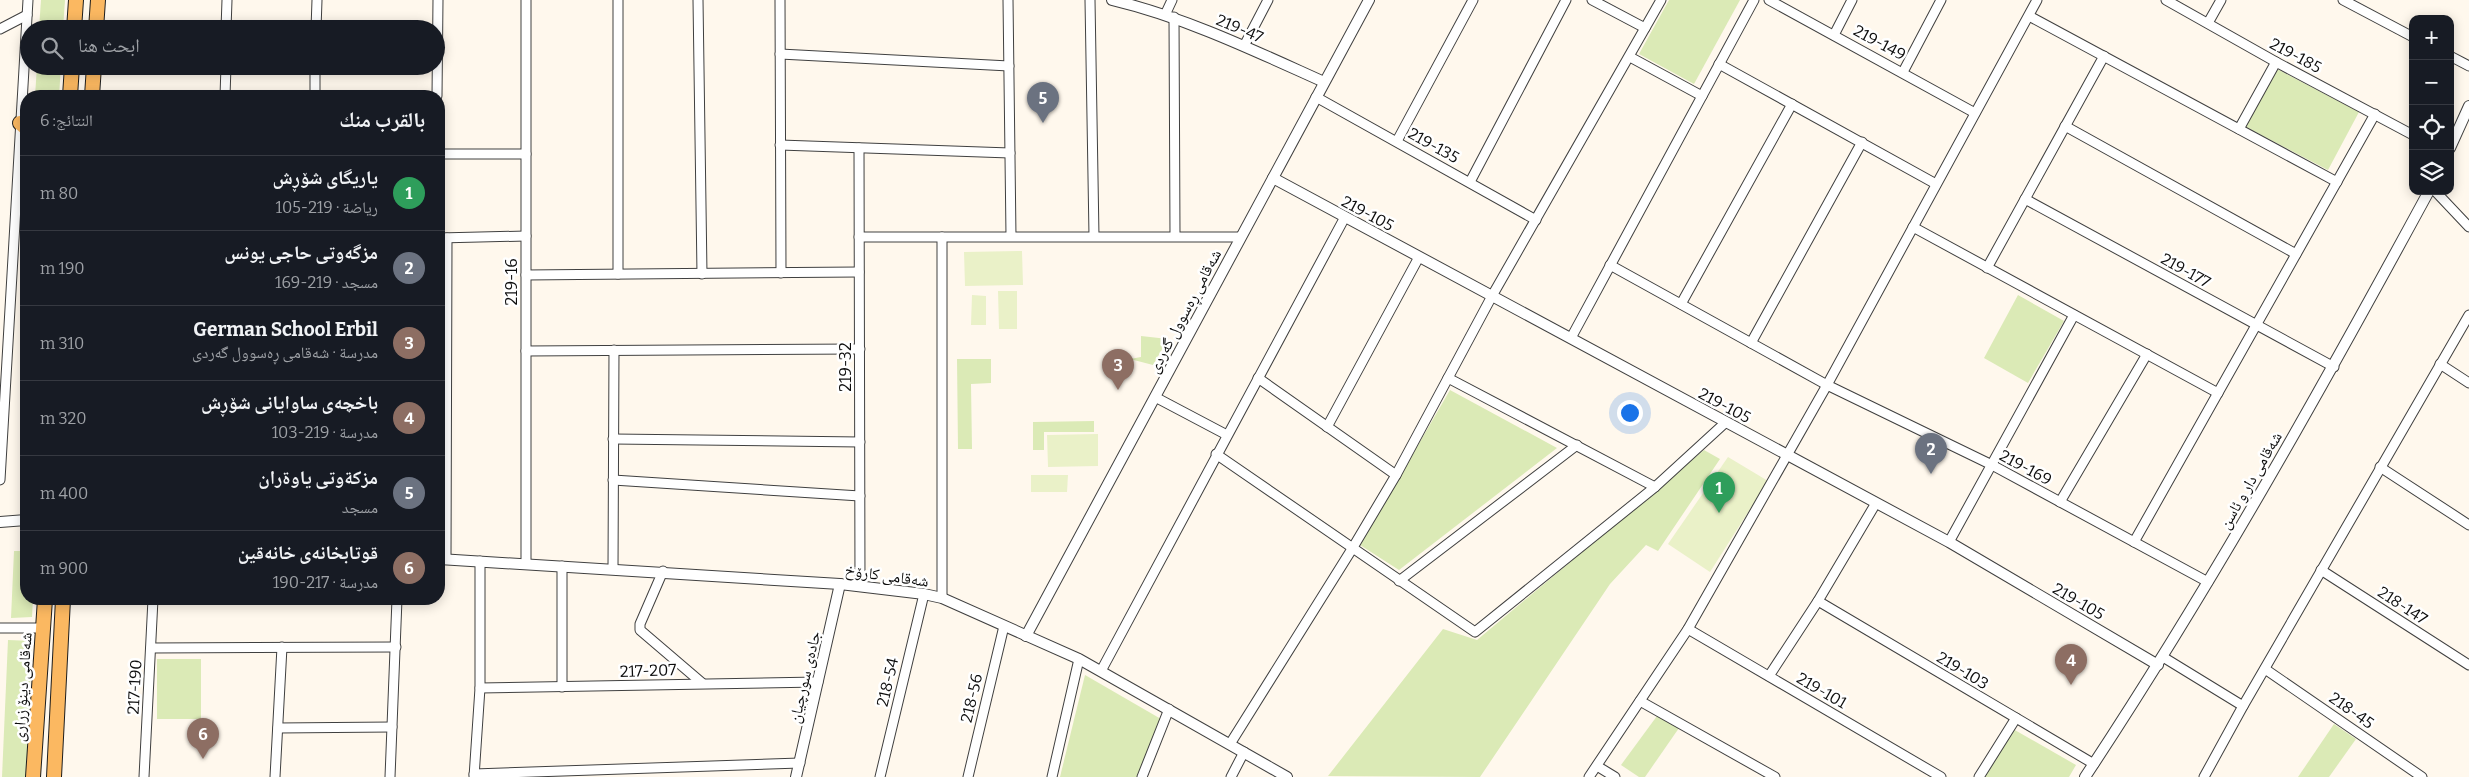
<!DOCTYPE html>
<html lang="ar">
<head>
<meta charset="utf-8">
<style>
	body { margin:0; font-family:Bitter,"Noto Naskh Arabic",serif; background:#20242c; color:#f1f3f6; direction:rtl }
	.controls { position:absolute; right:15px; top:15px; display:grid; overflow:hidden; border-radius:10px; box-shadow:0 2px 12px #0003 }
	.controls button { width:45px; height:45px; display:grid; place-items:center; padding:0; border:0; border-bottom:1px solid #363941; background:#171b24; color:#f1f3f6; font:25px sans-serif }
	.you { position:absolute; left:1629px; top:412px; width:18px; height:18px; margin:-12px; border:4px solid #fff; border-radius:50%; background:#1a73e8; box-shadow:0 0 0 8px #1a73e833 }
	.badge { display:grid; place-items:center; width:32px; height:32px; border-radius:50%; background:#8c9099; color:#fff; font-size:16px; font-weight:700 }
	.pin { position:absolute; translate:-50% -41px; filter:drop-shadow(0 1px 2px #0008) }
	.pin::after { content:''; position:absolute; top:26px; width:18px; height:15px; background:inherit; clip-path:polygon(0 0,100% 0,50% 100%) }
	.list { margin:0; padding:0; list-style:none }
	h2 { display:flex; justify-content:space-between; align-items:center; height:65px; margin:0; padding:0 20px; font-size:21px }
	h2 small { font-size:16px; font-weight:400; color:#9ea1a6 }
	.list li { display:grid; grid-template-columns:32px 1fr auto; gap:15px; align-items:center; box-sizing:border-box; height:75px; padding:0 20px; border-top:1px solid #363941 }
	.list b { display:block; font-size:19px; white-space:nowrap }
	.list p { margin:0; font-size:16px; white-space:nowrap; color:#9ea1a6 }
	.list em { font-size:16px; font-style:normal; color:#9ea1a6 }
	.icon { flex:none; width:28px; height:28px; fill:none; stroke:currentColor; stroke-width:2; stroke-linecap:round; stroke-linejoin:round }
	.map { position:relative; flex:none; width:2469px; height:777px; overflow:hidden; direction:ltr }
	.search { position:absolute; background:#171b24; box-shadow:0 2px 12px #0003; left:20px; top:20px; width:425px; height:55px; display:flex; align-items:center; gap:12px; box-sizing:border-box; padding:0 18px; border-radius:28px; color:#9ea1a6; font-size:19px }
	.panel { position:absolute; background:#171b24; box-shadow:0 2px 12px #0003; left:20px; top:90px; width:425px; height:515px; border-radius:20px; direction:rtl }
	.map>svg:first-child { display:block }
</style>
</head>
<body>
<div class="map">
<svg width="2469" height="777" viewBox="0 0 2469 777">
	<rect width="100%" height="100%" fill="#fff8ed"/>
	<g fill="#dbeab6">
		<path d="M 41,0 L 65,0 L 63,29 L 39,29 Z"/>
		<path d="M 1669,0 L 1740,0 L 1694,84 L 1639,54 Z"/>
		<path d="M 37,66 L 61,66 L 59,96 L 35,96 Z"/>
		<path d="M 2277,69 L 2359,112 L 2328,170 L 2246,127 Z"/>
		<path d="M 2018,295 L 2064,321 L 2028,383 L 1984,358 Z"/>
		<path d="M 1141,336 L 1168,339 L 1153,365 L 1130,359 L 1141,357 Z"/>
		<path d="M 26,339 L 26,441 L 20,440 Z"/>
		<path d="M 957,359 L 991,359 L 991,383 L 971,384 L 972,449 L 958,449 Z"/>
		<path d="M 1450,390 L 1557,448 L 1399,570 L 1360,545 Z"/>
		<path d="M 1094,421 L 1094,432 L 1044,432 L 1044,450 L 1033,450 L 1033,422 Z"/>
		<path d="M 1704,450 L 1720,459 L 1658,551 L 1646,545 L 1610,584 L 1480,777 L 1328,776 L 1443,629 L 1477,640 Z"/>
		<path d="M 14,551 L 26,551 L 26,599 L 33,599 L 32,617 L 11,618 Z"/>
		<path d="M 8,640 L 32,641 L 26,777 L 2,777 Z"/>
		<rect x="157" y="659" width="44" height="60"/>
		<path d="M 1085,675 L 1161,719 L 1139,777 L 1060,777 Z"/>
		<path d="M 1657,716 L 1679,728 L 1645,777 L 1639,777 L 1621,765 Z"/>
		<path d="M 2334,724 L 2356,739 L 2329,777 L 2298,777 Z"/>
		<path d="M 2013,729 L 2076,765 L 2069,777 L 1985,777 Z"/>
	</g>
	<g fill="#eaf1c8">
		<path d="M 1022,251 L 1023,285 L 965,286 L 964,252 Z"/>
		<path d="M 998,291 L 1017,291 L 1017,329 L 999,329 Z"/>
		<path d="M 972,295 L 986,296 L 986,325 L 971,325 Z"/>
		<path d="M 1098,434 L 1098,466 L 1048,467 L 1047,435 Z"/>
		<path d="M 1728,457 L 1768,481 L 1710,572 L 1668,544 Z"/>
		<path d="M 1031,475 L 1068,475 L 1067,492 L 1031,492 Z"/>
	</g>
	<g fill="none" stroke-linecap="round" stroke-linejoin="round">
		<g stroke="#404040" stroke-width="11">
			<g id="minor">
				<path d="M 526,0 L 526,564"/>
				<path d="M 618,0 L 618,274"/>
				<path d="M 698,0 L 702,274"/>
				<path d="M 780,0 L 781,273"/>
				<path d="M 1008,0 L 1011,236"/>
				<path d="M 1090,0 L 1094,236"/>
				<path d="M 1592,0 L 1645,28"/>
				<path d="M 1769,0 L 1975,113"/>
				<path d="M 2166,0 L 2276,62 L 2413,135"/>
				<path d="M 2343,0 L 2413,37"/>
				<path d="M 1165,15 L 1172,0"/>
				<path d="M 2029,16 L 2337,182"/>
				<path d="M 1174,17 L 1175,236"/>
				<path d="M 2208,23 L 2221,0"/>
				<path d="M 0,29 L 27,15"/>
				<path d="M 226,29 L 227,0"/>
				<path d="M 316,29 L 317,0"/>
				<path d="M 1834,35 L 1852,0"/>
				<path d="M 1244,46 L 1268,0"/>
				<path d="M 780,54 L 1009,66"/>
				<path d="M 2450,56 L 2469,66"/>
				<path d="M 1630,57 L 1702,96"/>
				<path d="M 1719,64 L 1936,184"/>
				<path d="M 1903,72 L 1941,0"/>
				<path d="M 225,96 L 226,66"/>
				<path d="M 315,96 L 315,66"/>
				<path d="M 437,96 L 438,0"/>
				<path d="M 1316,97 L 1536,220"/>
				<path d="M 2065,126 L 2296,254"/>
				<path d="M 2239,129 L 2276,62"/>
				<path d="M 1397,141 L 1473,0"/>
				<path d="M 780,145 L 1010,153"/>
				<path d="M 859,148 L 860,585"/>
				<path d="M 439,154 L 526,154"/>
				<path d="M 1470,182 L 1566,0"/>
				<path d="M 2435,191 L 2469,227"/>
				<path d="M 2025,199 L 2334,367"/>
				<path d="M 1913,227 L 2218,393"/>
				<path d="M 859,237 L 1241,237"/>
				<path d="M 439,238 L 526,236"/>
				<path d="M 1610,265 L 1827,385 L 1992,465 L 2208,582"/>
				<path d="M 1987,268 L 2104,56"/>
				<path d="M 526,275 L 859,272"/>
				<path d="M 1681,304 L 1792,104"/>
				<path d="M 1571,338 L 1754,0"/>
				<path d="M 1751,343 L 1862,142"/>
				<path d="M 526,351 L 860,349"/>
				<path d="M 2440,364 L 2469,383"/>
				<path d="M 1258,378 L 1396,475"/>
				<path d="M 1448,378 L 1655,487"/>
				<path d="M 1155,397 L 1227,435"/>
				<path d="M 1327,427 L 1419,257"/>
				<path d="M 613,439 L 860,442"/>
				<path d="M 1216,454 L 1475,632 L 1655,487 L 1726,422"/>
				<path d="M 2380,467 L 2469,525"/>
				<path d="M 0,480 L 28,0"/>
				<path d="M 613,480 L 860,496"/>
				<path d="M 2060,502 L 2147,354"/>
				<path d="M 1949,542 L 2074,315"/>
				<path d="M 2134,542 L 2375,114"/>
				<path d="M 446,559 L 447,238"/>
				<path d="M 613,569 L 614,350"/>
				<path d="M 2321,570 L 2469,665"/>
				<path d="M 663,571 L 640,624 L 640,630 L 702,683"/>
				<path d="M 1399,581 L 1577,445"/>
				<path d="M 942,598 L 942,237"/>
				<path d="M 1818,601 L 2094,764"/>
				<path d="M 0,628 L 43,628"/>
				<path d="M 1688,629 L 1941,777"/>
				<path d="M 151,648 L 396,647"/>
				<path d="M 2163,657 L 2243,706"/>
				<path d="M 2265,669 L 2422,777"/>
				<path d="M 1101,671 L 1345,217"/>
				<path d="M 1769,676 L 1818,601 L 1876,503"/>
				<path d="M 562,687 L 562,566"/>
				<path d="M 480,688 L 818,682"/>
				<path d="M 1640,701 L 1775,777"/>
				<path d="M 278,728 L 392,727"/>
				<path d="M 1230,744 L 1352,549 L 1396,475 L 1492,296 L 1661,0"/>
				<path d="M 1597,766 L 1615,777"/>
				<path d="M 474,774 L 800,763"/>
				<path d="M 144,777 L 153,599"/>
				<path d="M 275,777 L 282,647"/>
				<path d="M 390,777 L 397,599"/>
				<path d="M 474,777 L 480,688 L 480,561"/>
				<path d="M 880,777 L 924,594"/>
				<path d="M 968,777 L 1004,626"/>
				<path d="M 1052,777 L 1079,659"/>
				<path d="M 1142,777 L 1169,709"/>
				<path d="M 1231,777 L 1244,752"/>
				<path d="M 1589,777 L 1688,629 L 1827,385 L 2037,0"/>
				<path d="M 1979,777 L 2016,718"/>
				<path d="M 2204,777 L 2243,706 L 2469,315"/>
			</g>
		</g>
		<g stroke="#404040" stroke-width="12">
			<g id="tertiary">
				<path d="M 1112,0 C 1187,18 1255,51 1324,82"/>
				<path d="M 2450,148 L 2469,106"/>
				<path d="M 1273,178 L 1949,542 L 2158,665"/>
				<path d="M 0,522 L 26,520"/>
				<path d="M 439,559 L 840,584 L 924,594 L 942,598 L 1079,659 L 1287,777"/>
				<path d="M 1026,636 L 1369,0"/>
				<path d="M 796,777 L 840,584"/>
				<path d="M 2085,777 C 2210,588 2321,390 2429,191"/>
			</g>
		</g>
		<g stroke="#1e1e1e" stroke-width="16">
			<g id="primary">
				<path d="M 74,29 L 76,0"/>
				<path d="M 96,29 L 98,0"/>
				<path d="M 70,96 L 72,66"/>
				<path d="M 92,96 L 94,66"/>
				<path d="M 20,123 L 26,128"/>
				<path d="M 33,777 L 45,599"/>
				<path d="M 54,777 L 63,599"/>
			</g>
		</g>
		<use href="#minor" stroke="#fff" stroke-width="9"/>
		<use href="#tertiary" stroke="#fff" stroke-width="10"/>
		<use href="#primary" stroke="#fbb861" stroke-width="14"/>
	</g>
	<g text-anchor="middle" stroke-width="5" stroke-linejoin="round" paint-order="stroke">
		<g font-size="16" fill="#0d0d0d" stroke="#fff">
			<text transform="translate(1240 28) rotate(23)" y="6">219-47</text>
			<text transform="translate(1880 42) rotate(28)" y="6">219-149</text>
			<text transform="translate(2296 55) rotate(28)" y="6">219-185</text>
			<text transform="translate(1434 145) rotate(29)" y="6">219-135</text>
			<text transform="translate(1368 213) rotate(28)" y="6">219-105</text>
			<text transform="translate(2186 270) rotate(29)" y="6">219-177</text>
			<text transform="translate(511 282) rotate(-90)" y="6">219-16</text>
			<text transform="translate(1184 311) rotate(-62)" y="6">شەقامی ڕەسوول گەردی</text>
			<text transform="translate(845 367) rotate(-90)" y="6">219-32</text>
			<text transform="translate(1725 405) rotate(28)" y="6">219-105</text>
			<text transform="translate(2026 467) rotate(28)" y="6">219-169</text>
			<text transform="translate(2250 480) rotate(-60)" y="6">شەقامی دار و ئاسن</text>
			<text transform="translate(887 575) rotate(8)" y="6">شەقامی کارۆخ</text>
			<text transform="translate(2079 601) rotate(30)" y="6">219-105</text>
			<text transform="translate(2403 605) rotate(33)" y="6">218-147</text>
			<text transform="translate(648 670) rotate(-2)" y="6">217-207</text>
			<text transform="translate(1963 670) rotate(31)" y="6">219-103</text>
			<text transform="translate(804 677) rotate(-77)" y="6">جادەی سورچیان</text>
			<text transform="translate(887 682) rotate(-77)" y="6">218-54</text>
			<text transform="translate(22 687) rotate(-86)" y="6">شەقامی دینۆ زراری</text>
			<text transform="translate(134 687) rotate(-87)" y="6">217-190</text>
			<text transform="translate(1822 690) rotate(30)" y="6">219-101</text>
			<text transform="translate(971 698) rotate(-77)" y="6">218-56</text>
			<text transform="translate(2352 710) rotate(35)" y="6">218-45</text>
		</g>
	</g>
</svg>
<div class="controls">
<button>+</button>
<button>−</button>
<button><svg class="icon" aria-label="locate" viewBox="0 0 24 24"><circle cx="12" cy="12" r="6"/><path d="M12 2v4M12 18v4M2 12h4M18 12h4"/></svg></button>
<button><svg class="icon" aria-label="layers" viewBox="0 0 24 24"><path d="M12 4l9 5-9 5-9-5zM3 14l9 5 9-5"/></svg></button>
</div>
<div class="you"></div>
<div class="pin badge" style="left:1719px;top:513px;background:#2e9e5b">1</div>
<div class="pin badge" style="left:1931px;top:474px;background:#6b7280">2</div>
<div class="pin badge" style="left:1118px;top:390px;background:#8d6e63">3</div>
<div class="pin badge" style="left:2071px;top:685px;background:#8d6e63">4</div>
<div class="pin badge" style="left:1043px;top:123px;background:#6b7280">5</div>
<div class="pin badge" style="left:203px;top:759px;background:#8d6e63">6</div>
<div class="search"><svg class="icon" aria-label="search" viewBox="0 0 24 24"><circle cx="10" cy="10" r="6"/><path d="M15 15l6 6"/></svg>ابحث هنا</div>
<section class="panel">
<h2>بالقرب منك<small>النتائج: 6</small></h2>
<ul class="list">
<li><span class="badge" style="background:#2e9e5b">1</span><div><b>یاریگای شۆڕش</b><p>رياضة · 219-105</p></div><em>80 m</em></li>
<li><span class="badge" style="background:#6b7280">2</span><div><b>مزگەوتی حاجی یونس</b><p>مسجد · 219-169</p></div><em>190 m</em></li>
<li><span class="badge" style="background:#8d6e63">3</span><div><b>German School Erbil</b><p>مدرسة · شەقامی ڕەسوول گەردی</p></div><em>310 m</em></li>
<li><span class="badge" style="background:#8d6e63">4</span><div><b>باخچەی ساوایانی شۆڕش</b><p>مدرسة · 219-103</p></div><em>320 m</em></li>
<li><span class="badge" style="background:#6b7280">5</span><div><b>مزكةوتى ياوةران</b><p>مسجد</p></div><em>400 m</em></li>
<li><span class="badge" style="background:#8d6e63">6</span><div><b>قوتابخانەی خانەقین</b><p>مدرسة · 217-190</p></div><em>900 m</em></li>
</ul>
</section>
</div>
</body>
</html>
